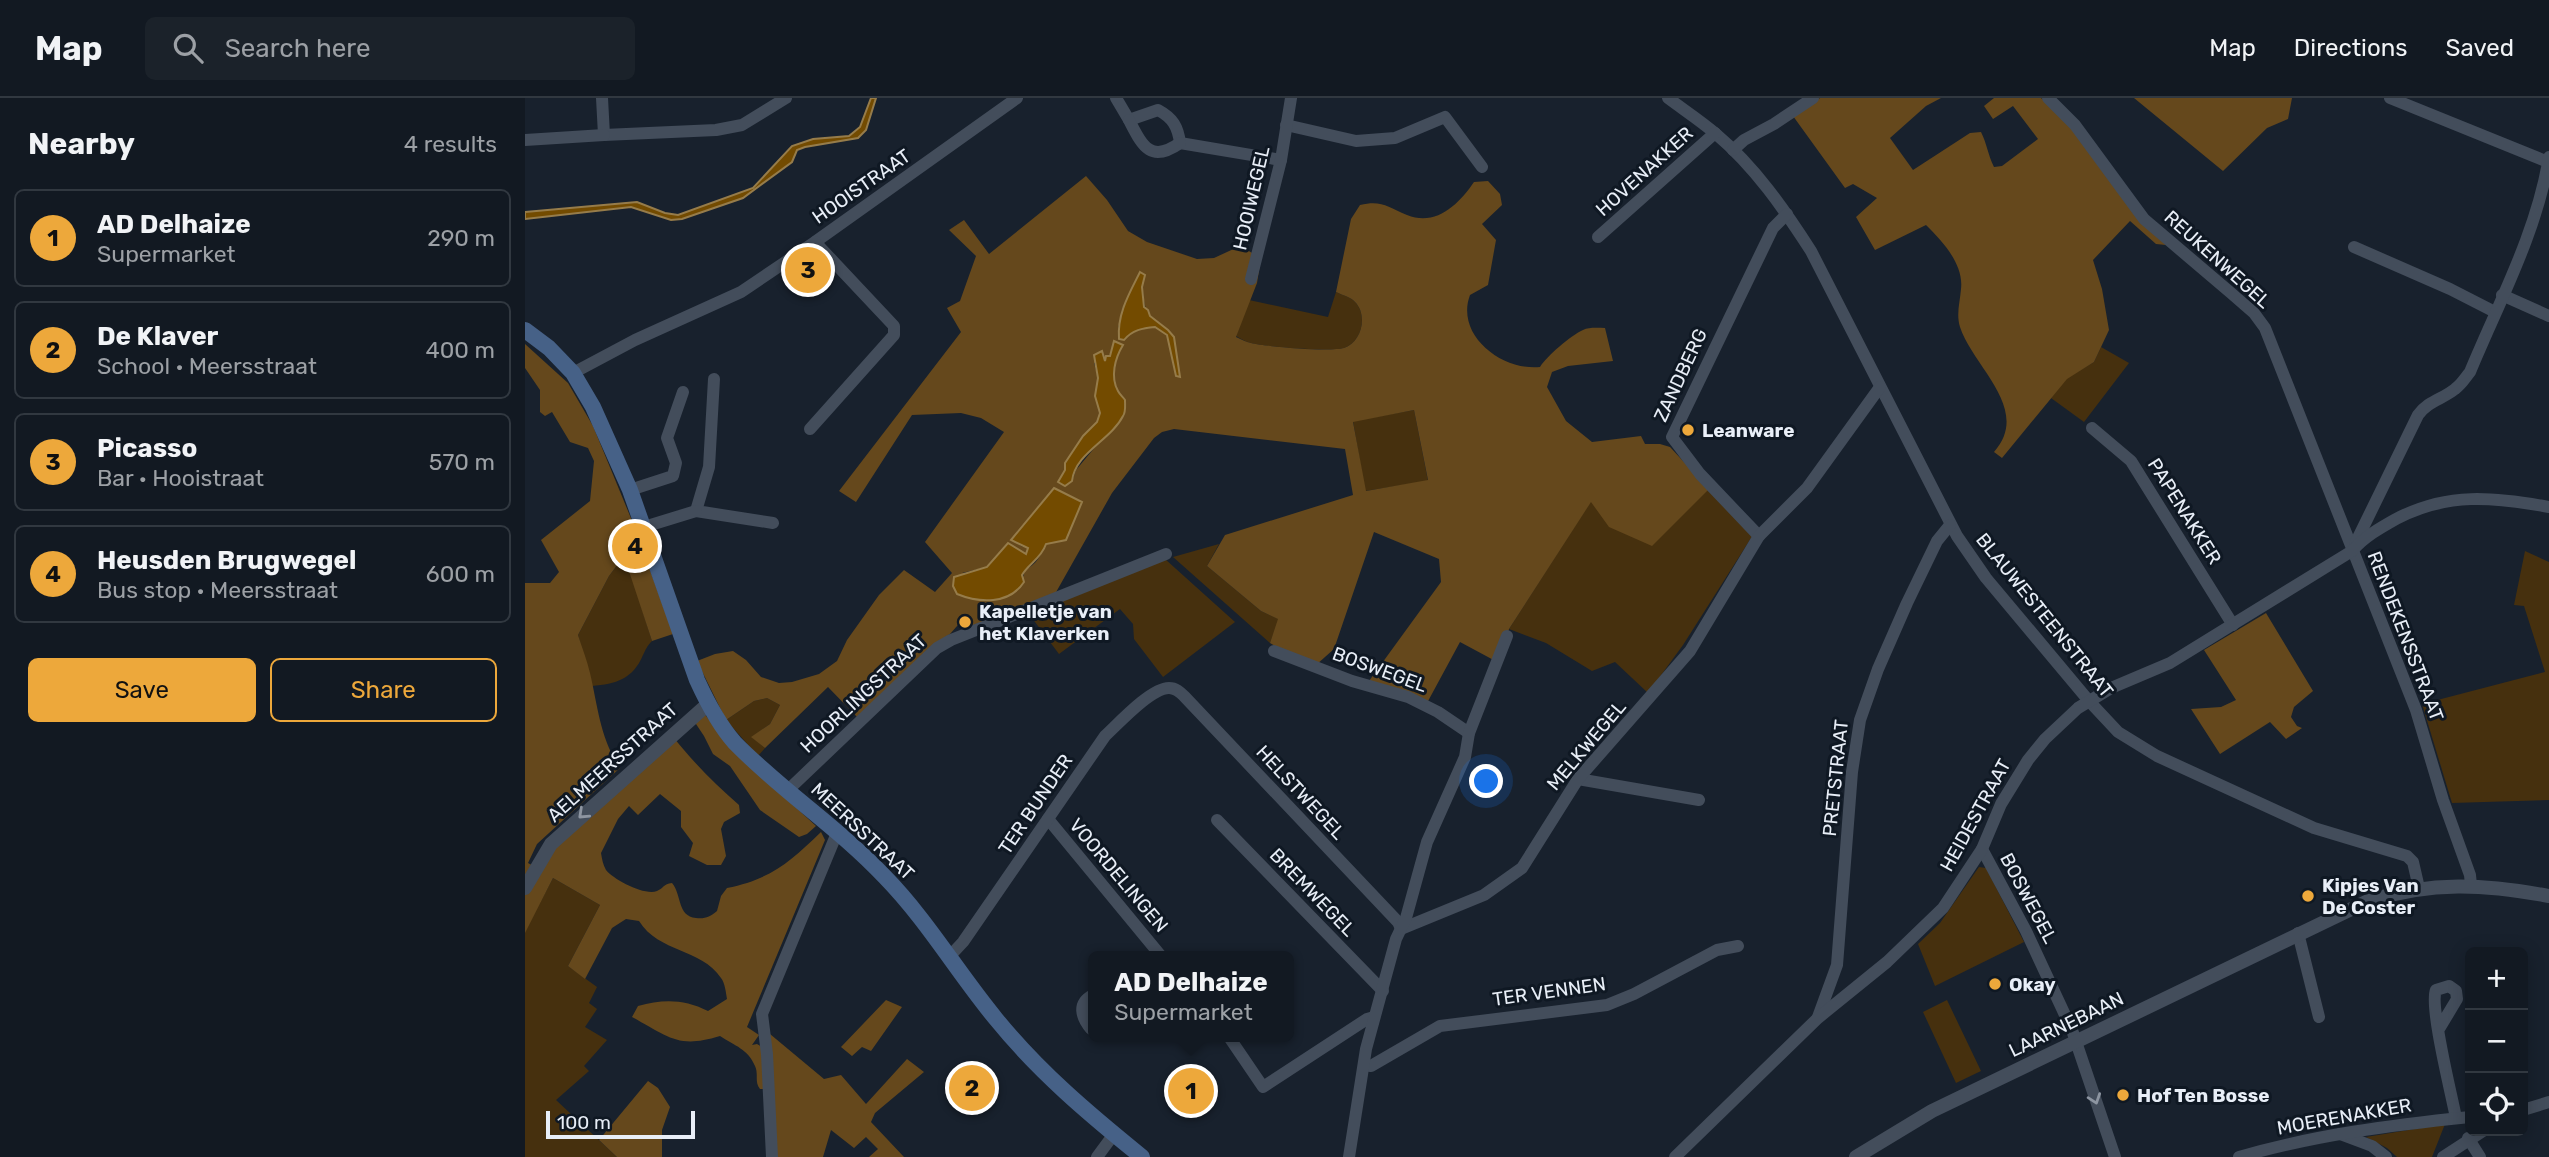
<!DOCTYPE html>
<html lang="en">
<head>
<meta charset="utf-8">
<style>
	body { margin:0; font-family:Rubik,sans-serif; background:#1b222a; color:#f1f3f6 }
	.controls { position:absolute; right:21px; bottom:21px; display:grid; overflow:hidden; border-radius:10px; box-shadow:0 4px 18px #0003 }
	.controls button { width:63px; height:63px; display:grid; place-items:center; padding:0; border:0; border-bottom:2px solid #313840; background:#121922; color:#f1f3f6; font:35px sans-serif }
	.scale { position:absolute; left:21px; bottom:18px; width:149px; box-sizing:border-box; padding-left:7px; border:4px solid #e8eef7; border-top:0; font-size:19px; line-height:24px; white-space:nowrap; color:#e8eef7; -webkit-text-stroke:5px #0f1823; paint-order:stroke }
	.you { position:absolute; left:962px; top:684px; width:24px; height:24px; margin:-18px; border:5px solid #fff; border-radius:50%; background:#1a73e8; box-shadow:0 0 0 10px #1a73e833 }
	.badge { display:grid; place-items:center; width:46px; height:46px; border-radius:50%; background:#eda83b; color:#111; font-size:23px; font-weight:700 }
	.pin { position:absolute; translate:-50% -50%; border:4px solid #fff; box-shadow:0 2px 7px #0006 }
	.popup { position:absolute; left:563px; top:853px; width:206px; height:91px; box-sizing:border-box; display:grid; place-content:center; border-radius:10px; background:#121922; filter:drop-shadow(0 2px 5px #0005); font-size:23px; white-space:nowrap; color:#9ca0a5 }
	.popup b { font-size:26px; color:#f1f3f6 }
	.popup::after { content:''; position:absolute; left:50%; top:100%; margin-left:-14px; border:14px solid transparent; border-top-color:#121922 }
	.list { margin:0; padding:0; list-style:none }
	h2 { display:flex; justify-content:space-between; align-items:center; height:91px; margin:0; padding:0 28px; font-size:30px }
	h2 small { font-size:23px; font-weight:400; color:#9ca0a5 }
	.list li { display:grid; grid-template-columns:46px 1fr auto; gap:21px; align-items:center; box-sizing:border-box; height:98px; margin:0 14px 14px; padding:0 14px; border:2px solid #313840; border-radius:10px }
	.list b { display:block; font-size:26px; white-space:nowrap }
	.list p { margin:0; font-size:23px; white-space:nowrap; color:#9ca0a5 }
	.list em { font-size:23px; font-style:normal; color:#9ca0a5 }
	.actions { display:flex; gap:14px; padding:21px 28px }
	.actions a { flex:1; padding:16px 0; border:2px solid #eda83b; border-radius:10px; text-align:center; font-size:24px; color:#eda83b }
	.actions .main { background:#eda83b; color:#111 }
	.icon { flex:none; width:38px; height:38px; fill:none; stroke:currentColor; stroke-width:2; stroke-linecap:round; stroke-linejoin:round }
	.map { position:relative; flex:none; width:2024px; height:1059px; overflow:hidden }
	header { display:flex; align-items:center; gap:42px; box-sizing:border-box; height:98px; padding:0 35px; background:#121922; border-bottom:2px solid #313840 }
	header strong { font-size:33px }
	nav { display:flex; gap:38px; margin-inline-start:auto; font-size:24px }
	.search { width:490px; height:63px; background:#1b222a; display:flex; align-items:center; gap:18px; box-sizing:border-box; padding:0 24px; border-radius:10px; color:#9ca0a5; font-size:26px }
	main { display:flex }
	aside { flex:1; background:#121922 }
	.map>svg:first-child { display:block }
</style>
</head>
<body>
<header>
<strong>Map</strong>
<div class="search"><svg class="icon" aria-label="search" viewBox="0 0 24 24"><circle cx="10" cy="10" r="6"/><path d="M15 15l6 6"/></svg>Search here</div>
<nav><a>Map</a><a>Directions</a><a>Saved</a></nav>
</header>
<main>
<aside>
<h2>Nearby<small>4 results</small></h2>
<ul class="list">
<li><span class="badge">1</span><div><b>AD Delhaize</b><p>Supermarket</p></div><em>290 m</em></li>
<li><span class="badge">2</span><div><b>De Klaver</b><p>School · Meersstraat</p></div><em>400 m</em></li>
<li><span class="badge">3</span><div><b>Picasso</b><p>Bar · Hooistraat</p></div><em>570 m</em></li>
<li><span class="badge">4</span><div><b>Heusden Brugwegel</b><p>Bus stop · Meersstraat</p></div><em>600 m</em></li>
</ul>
<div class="actions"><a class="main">Save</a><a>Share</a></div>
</aside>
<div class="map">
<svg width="2024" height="1059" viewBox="0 0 2024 1059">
	<rect width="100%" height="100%" fill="#18212d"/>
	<g fill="#46300e">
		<path d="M 811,194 C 817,197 826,199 830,204 C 843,217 837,244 819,250 C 805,254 741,249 726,245 C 721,244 716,241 711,238 L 724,202 L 803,219 Z"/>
		<path d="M 1576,249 L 1604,265 L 1559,324 L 1526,300 L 1542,280 L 1569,264 Z"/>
		<path d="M 889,312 L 903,383 L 840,393 L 828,323 Z"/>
		<path d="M 1184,391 L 1228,437 L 1158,547 L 1123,595 L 1090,564 L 1067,573 L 1021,545 L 984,531 L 1066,403 Z"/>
		<path d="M 694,446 L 682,468 L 736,513 L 754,521 L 745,545 L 648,459 Z"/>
		<path d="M 2000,453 L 2024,464 L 2024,702 L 1927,705 L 1897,606 L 2020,574 L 1999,508 L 1989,507 Z"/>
		<path d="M 100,457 L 127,543 C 122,548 121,551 118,557 C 108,581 91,586 67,588 L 53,537 L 84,478 Z"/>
		<path d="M 640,461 L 710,524 L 638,579 L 609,541 L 608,526 L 595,511 L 534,556 L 504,516 Z"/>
		<path d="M 242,600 L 255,607 L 245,626 L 227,639 L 240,650 L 233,658 L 201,622 L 229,603 Z"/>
		<path d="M 1454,769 L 1461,770 L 1499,844 L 1410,888 L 1393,846 L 1415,825 Z"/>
		<path d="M 28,780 L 75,807 L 43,868 L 72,889 L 64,905 L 72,911 L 60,929 L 82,942 L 59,968 L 64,973 L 31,1002 L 92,1059 L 0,1059 L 0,833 Z"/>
		<path d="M 1422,902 L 1456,973 L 1431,985 L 1398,914 Z"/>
		<path d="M 1920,1026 L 1907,1059 L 1872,1059 L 1862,1050 L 1841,1039 Z"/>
	</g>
	<g fill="#65481c" fill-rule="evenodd">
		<path d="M 1295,0 L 1416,0 L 1401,8 L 1365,40 L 1388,72 L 1445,35 L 1456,34 C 1462,46 1463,57 1469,69 L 1477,68 L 1513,41 L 1488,8 L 1468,21 L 1459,8 L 1469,0 L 1516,0 L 1538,20 L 1641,147 L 1631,146 L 1605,123 L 1568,162 L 1577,191 L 1584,232 L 1569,264 L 1542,281 L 1477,360 L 1469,354 C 1507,311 1448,269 1435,229 C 1431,216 1435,204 1436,191 C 1439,166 1417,143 1401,127 L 1350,152 L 1331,119 L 1352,100 L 1328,86 L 1320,90 L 1268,18 Z"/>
		<path d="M 1609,0 L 1767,0 L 1763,21 L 1742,30 L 1698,73 Z"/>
		<path d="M 561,78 L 582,102 L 603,133 L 622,144 L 672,161 L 689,160 L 715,148 L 736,160 L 732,185 L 711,239 C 716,241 721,244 726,245 C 742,249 805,254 819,250 C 837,244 843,217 830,204 C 826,199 817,197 811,194 L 826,121 L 835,107 C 857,102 862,109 882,117 C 911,129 934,106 949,84 L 963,83 L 975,96 L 977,107 L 957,126 L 971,142 L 963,187 L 945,197 C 930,237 977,273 1015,269 C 1022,258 1045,238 1058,232 C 1064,229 1073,230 1080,230 L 1088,263 L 1043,268 L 1027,274 L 1022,289 L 1041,323 L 1067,344 L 1116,338 L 1120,346 L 1135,346 L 1145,349 L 1184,391 L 1127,448 L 1084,429 L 1066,404 L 984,531 L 976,566 L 935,544 L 902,605 L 844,583 L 916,484 L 914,461 L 849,434 L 809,551 L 791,567 L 767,558 L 745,545 L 753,521 L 736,513 L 682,468 L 700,437 L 828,397 L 820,351 L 649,331 L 637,334 L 629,340 L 587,395 L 530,496 L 441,530 L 445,521 L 440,519 L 425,536 L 410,546 L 333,620 L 303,589 L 240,650 L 226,639 L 245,626 L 255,607 L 242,600 L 229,603 L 201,622 L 172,563 L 190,556 L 208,553 L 221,562 L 236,579 L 254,585 L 267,584 L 294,576 L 312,563 L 322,542 L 354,497 L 379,472 L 410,494 L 427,475 L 400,444 L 479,334 L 456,320 L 436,315 L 387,317 L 331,404 L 314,393 L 436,234 L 422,210 L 435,203 L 451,158 L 424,132 L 439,122 L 464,156 ZM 615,175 C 622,202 612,215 643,232 L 654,278 L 651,277 L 642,237 L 630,229 C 618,231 608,232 599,241 L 593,229 L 596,222 L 597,211 ZM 589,243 L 598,247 L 591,259 L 589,277 L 592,293 L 576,342 L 551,372 L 547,383 L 533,384 L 558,338 L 573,324 L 576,315 L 570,298 L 573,280 L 569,265 C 583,261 586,259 589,243 ZM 889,312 L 903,382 L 841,393 L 828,324 ZM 523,399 C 521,424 526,460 500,472 L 497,483 L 437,475 L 462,469 L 483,445 L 501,456 L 503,450 L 496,448 L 487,441 L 515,406 Z"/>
		<path d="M 0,246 L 43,285 L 68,328 L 110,430 L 148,536 L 127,543 L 99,458 L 84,478 L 53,537 C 57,550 62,562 65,575 C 73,609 75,640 95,670 L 12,746 L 3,765 L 14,771 L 40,736 L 149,640 C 169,665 190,686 214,707 L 215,715 L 199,724 L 196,731 L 201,758 L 196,767 L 182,767 L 164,758 L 168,745 L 156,729 L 156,713 L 135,696 L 113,717 L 104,708 L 93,721 L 76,755 C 77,761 78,767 81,772 C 89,782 120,798 132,793 C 139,790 138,786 147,785 C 157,797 152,818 171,820 C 180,821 185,819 192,813 L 196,798 L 202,790 C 246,781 265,764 296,734 L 300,742 L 222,929 L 234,937 L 227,947 L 232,946 L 245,954 L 245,936 L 299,981 L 316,977 L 341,1006 L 382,961 L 399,974 L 350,1015 L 346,1024 L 379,1059 L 344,1059 L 353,1051 L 341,1039 L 329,1050 L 306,1032 L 298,1059 L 250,1059 L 238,991 L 235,991 C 229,983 234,977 230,968 C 223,951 210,948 195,938 C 153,951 144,939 107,919 L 113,908 C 138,901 159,901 183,913 L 202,901 C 201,895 200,885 196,880 C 176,850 134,855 114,823 L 101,821 L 87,830 L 60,881 L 43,868 L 75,807 L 28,780 L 0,835 L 0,485 L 25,485 L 34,474 L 16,442 L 65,403 L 69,363 L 63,350 L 45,344 L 27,314 L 20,318 L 15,314 L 15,292 L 0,270 Z"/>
		<path d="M 1741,515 L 1788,593 L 1769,609 L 1766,619 L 1772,628 L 1777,630 L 1761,641 L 1745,624 L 1695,656 L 1666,611 L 1696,609 L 1711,602 L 1679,552 Z"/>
		<path d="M 178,614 L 207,651 L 291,728 L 282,736 L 274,739 L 235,712 L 205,668 L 188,656 L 179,638 L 169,623 Z"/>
		<path d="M 361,902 L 377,909 L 346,953 L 337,949 L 327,958 L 316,949 Z"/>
		<path d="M 123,983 L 133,990 L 145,1009 L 137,1032 L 137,1059 L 92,1059 L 74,1042 Z"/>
	</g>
	<g fill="#734b00" stroke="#967c4a" stroke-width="2">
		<path d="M 346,0 L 351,0 L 341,32 L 333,40 L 280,49 L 272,52 L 267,64 L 218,100 L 157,121 L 146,122 L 106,109 L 0,121 L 0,114 L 112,104 L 140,115 L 153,117 L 228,90 L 267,48 L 288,41 L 324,38 L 335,29 Z"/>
		<path d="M 615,174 L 620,177 L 617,189 L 619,209 L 623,212 L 625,218 L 643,232 L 649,239 L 655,279 L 651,278 L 642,237 L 630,229 C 618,230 607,232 599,242 L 594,241 C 592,216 604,196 615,174 Z"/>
		<path d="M 589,243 L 598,247 C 590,260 585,279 593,293 C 595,297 598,299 600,302 C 600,308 601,314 598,318 C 586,342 550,355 547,383 L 540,388 L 533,384 L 540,372 L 540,365 L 558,338 L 572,324 L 575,315 L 570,298 L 573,280 L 569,257 L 577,253 L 580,263 L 581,258 L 585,258 Z"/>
		<path d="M 529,390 L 557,404 L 541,442 L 521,446 C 516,461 503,466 497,477 L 499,484 C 484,507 454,505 432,496 L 428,488 L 429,479 L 462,469 L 483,445 L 501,456 L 503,450 L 486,442 Z"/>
	</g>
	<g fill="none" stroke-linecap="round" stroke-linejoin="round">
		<g stroke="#434d5b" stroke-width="12">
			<path d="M 77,0 L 79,37 L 191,32 L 217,27 L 261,0"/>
			<path d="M 591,0 L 604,22 L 633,12 C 648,20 653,29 655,45 L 756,62"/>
			<path d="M 1143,0 C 1159,12 1176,23 1191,36 C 1230,69 1259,111 1286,153 L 1432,438 L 1461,480 L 1564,603 L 1593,634 L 1632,658 L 1789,730 L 1882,758 L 1888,764 L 1894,790"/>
			<path d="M 1523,0 L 1550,27 L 1619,121 L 1706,195 L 1729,215 L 1740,230 L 1891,612 L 1918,702 L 1945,777 L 1946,787"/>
			<path d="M 1865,0 L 2023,64"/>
			<path d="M 604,22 C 617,47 625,66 655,45"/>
			<path d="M 761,27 L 831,43 L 870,40 L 920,19 L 957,69"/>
			<path d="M 0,42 L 79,37"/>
			<path d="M 1208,52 L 1219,42 L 1249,26 L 1288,0"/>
			<path d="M 1073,139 L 1190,35"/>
			<path d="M 1829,149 L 1925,191 L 1970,214"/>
			<path d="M 726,181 L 756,62 L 766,0"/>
			<path d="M 1977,197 L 2024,218"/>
			<path d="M 48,275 L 110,242 L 216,194 L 290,144 L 492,0"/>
			<path d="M 189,281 L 184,369 L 171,413 L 248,425"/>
			<path d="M 1567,330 L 1606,363 L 1708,527"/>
			<path d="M 285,331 L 369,237 L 369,228 L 290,144"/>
			<path d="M 105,392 L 148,378 L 151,365 L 142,340 L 158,294"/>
			<path d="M 119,429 L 171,413"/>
			<path d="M 1234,438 L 1175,376 L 1147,339 L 1248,130 L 1262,116"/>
			<path d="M 1830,446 L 1893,317 C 1903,303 1918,301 1930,291 C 1937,286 1940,280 1945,274 C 1974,204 2012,134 2024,59"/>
			<path d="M 749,553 L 827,583 L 883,599 L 913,614 L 944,635"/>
			<path d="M 1053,681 L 1174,702"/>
			<path d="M 262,693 L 412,550 L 426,542 L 641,456"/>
			<path d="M 523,721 L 636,858"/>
			<path d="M 692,722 L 858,893"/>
			<path d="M 1457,751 L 1501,833 L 1547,932 L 1590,1059"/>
			<path d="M 876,831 L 959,797 L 997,770 L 1053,681 L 1165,553 L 1234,438 L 1282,390 L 1355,289"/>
			<path d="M 1773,835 L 1794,919"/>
			<path d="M 424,859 L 438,844 L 580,638 C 594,625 626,590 644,590 C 651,590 655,594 659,598 L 873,824 L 876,831"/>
			<path d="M 1293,919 L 1312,867 L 1327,674 L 1335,622 L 1353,571 L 1382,505 L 1412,443 L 1425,427"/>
			<path d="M 566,931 C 556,919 552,905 568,897"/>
			<path d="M 1914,931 L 1932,901 L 1931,893 L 1924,888 L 1911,892 C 1904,908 1927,998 1931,1020"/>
			<path d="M 704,939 L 738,989 L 842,921 L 849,919"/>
			<path d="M 839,967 L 846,968 L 915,928 L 1082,907 L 1109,896 L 1192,852 L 1213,848"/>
			<path d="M 1998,1012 L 2024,1004"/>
			<path d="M 1815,1036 L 1847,1048 L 1861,1059"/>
			<path d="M 1943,1040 L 1955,1059"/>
			<path d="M 247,1059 L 242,956 L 237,916 L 312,735"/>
			<path d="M 572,1059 L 589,1036"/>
			<path d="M 824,1059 L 841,951 L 871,841 L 881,820 L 902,744 L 940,659 L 944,635 L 982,538"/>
			<path d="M 1150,1059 L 1293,920 L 1362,864 L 1418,810 L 1457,751 L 1476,706 L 1503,662 L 1520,641 L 1553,610 L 1586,590 L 1645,565 L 1827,453 C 1839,439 1855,430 1871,421 C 1922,394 1969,399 2024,409"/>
			<path d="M 1714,1059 C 1789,1037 1867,1027 1945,1019"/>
			<path d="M 1918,1059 L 1958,1033"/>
		</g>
		<g stroke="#434d5b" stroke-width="14">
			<path d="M 0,790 L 26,746 L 183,606"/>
			<path d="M 1331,1059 L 1407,1013 L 1843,803 C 1907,783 1959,786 2024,798"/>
		</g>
		<path stroke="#466187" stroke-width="16" d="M 0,232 L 24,250 L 48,275 L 68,309 L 105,392 L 172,582 C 182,604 194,627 210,645 C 257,693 314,730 360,779 C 402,822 433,875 471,921 C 514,974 564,1016 617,1059"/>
	</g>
	<defs><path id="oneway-chevron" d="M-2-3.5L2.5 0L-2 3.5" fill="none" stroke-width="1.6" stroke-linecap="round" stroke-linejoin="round" transform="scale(1.75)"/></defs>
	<g stroke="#8d95a1">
		<use href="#oneway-chevron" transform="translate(58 716) rotate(137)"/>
		<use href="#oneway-chevron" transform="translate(1570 1001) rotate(71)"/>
	</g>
	<g fill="#eda83b" stroke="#0f1823" stroke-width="2.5">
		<circle cx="1163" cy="332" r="7"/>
		<circle cx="440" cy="524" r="7"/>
		<circle cx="1783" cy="798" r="7"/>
		<circle cx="1470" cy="886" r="7"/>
		<circle cx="1598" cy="997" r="7"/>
	</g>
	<g text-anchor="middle" stroke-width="6" stroke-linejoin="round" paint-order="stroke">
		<g font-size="19" fill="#e8eef7" stroke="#0f1823">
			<text transform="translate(1119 73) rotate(-42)" y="7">HOVENAKKER</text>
			<text transform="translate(336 88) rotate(-35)" y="7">HOOISTRAAT</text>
			<text transform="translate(726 100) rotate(-77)" y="7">HOOIWEGEL</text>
			<text transform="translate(1693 161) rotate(42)" y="7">REUKENWEGEL</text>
			<text transform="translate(1155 277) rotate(-65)" y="7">ZANDBERG</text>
			<text transform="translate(1660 413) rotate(58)" y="7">PAPENAKKER</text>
			<text transform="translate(1520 517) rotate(51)" y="7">BLAUWESTEENSTRAAT</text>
			<text transform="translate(1881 538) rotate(69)" y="7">RENDEKENSSTRAAT</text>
			<text transform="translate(855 571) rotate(20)" y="7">BOSWEGEL</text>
			<text transform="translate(338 595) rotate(-43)" y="7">HOORLINGSTRAAT</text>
			<text transform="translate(1061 647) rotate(-50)" y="7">MELKWEGEL</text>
			<text transform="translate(87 664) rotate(-42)" y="7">AELMEERSSTRAAT</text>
			<text transform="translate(1310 680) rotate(-84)" y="7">PRETSTRAAT</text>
			<text transform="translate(776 694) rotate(47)" y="7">HELSTWEGEL</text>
			<text transform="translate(510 706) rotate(-56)" y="7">TER BUNDER</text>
			<text transform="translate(1450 717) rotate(-61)" y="7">HEIDESTRAAT</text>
			<text transform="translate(338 733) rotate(43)" y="7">MEERSSTRAAT</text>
			<text transform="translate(594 777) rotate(50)" y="7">VOORDELINGEN</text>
			<text transform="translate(788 794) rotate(46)" y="7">BREMWEGEL</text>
			<text transform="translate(1504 800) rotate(62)" y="7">BOSWEGEL</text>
			<text transform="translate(1024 893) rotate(-8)" y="7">TER VENNEN</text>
			<text transform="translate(1541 926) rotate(-26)" y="7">LAARNEBAAN</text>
			<text transform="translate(1819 1018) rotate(-10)" y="7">MOERENAKKER</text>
		</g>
		<g font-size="19" font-weight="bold" fill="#e8eef7" stroke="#0f1823" text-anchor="start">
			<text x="1177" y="339">Leanware</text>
			<text x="454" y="520">Kapelletje van<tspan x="454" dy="22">het Klaverken</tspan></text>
			<text x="1797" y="794">Kipjes Van<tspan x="1797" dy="22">De Coster</tspan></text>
			<text x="1484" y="893">Okay</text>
			<text x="1612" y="1004">Hof Ten Bosse</text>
		</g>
	</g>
</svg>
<div class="controls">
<button>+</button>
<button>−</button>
<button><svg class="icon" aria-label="locate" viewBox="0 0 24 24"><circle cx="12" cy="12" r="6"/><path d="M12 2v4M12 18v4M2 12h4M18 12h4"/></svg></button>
</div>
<div class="scale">100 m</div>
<div class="you"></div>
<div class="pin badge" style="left:666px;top:993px">1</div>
<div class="popup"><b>AD Delhaize</b>Supermarket</div>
<div class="pin badge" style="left:447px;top:990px">2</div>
<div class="pin badge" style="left:283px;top:172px">3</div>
<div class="pin badge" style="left:110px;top:448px">4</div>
</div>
</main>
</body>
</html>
